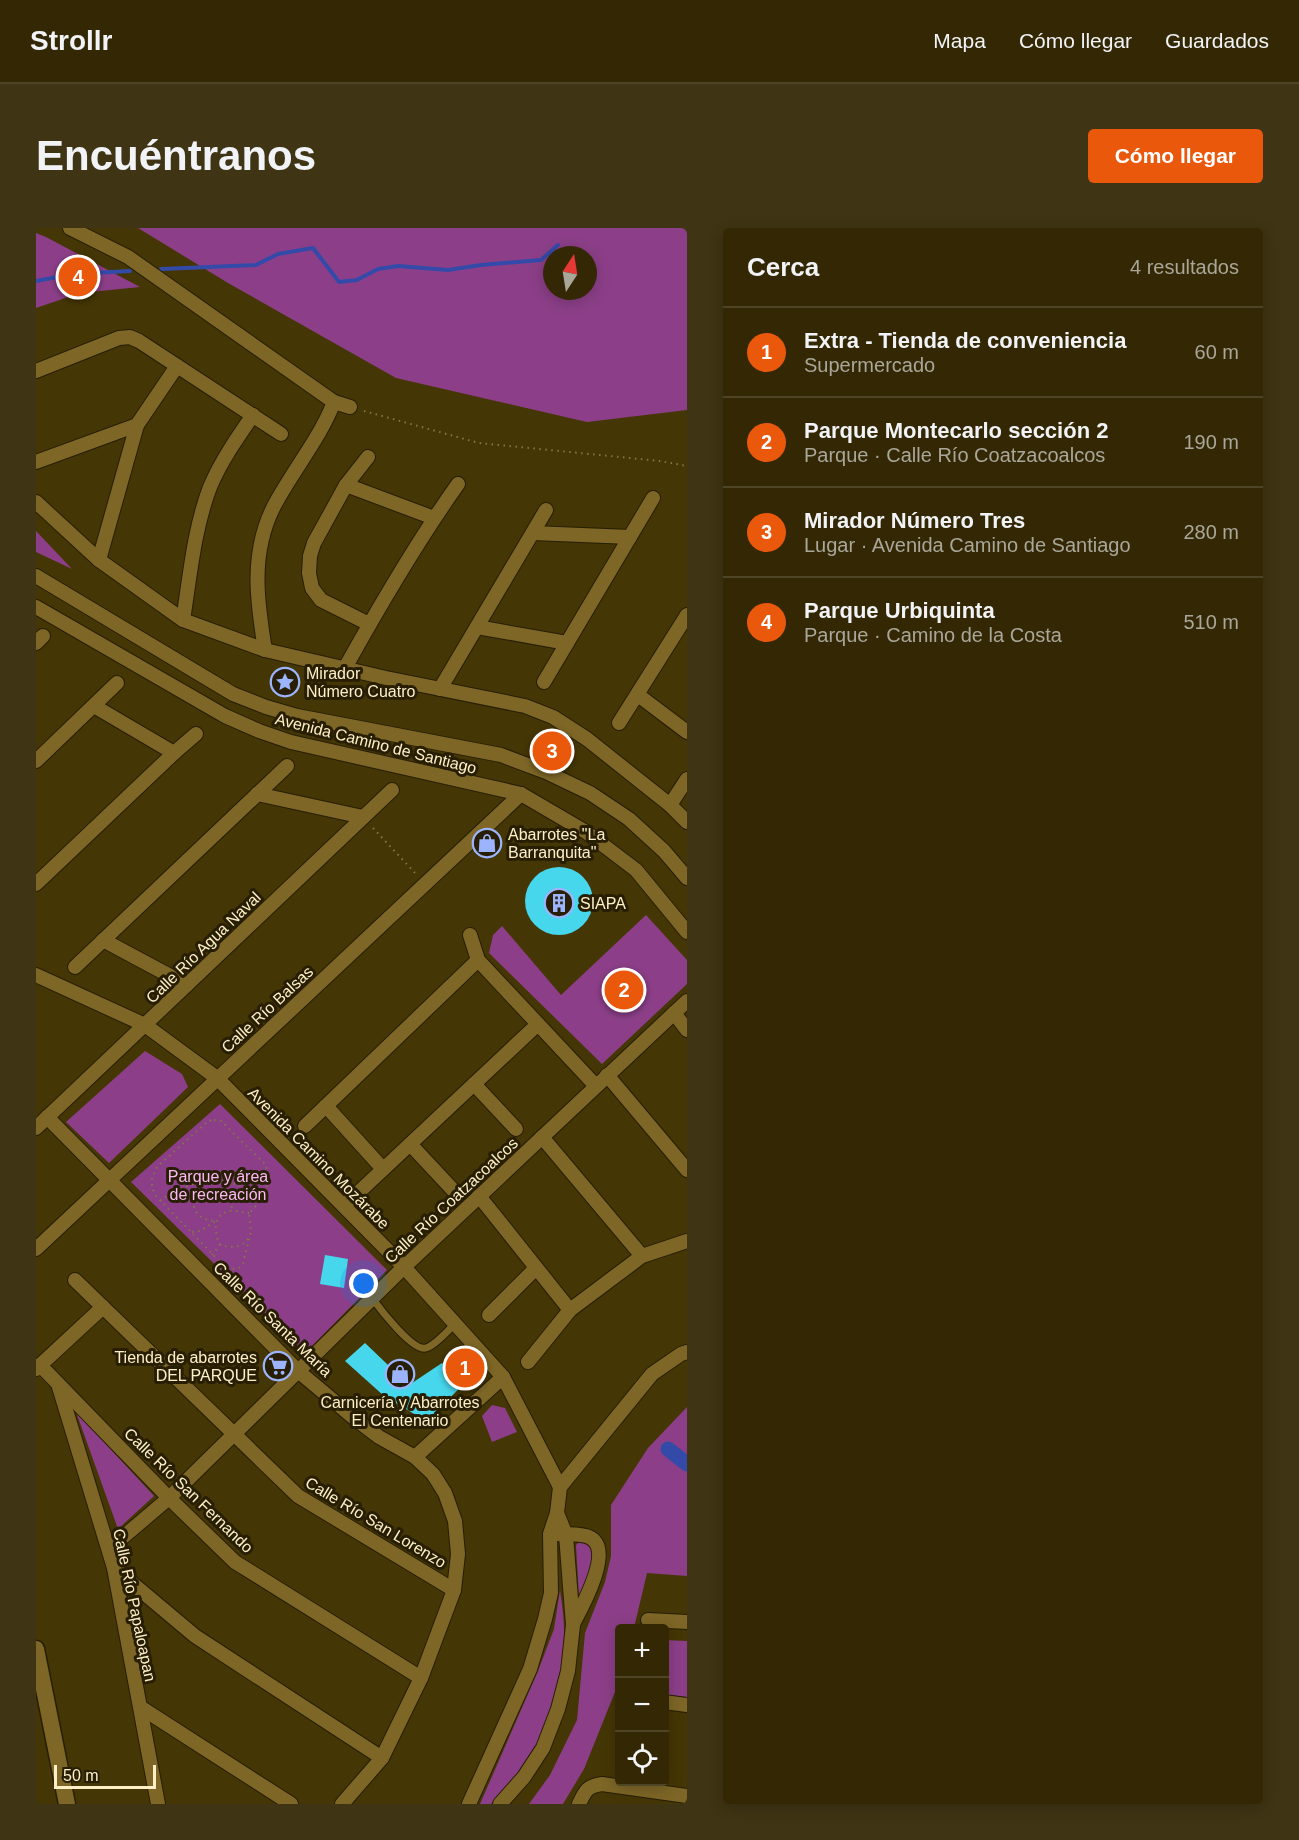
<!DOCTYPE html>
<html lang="es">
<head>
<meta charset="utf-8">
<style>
	body { margin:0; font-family:Helvetica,sans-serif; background:#3f3413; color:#f1f3f6 }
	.controls { position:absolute; right:18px; bottom:18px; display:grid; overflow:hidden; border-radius:6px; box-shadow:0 3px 15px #0003 }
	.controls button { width:54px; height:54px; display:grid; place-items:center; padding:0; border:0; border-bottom:2px solid #4e4426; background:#342804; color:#f1f3f6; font:30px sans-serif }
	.compass { position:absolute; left:507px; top:18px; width:54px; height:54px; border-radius:50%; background:#342804; box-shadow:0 3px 15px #0003; rotate:12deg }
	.scale { position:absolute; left:18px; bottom:15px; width:102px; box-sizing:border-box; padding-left:6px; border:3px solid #feefc7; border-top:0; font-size:16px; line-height:21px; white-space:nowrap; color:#feefc7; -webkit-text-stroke:4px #271e04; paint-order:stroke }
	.you { position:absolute; left:328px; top:1056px; width:21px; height:21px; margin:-15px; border:4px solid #fff; border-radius:50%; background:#1a73e8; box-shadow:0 0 0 9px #1a73e833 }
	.badge { display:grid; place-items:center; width:39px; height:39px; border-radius:50%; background:#ea580c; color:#fff; font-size:20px; font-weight:700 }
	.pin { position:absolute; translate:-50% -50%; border:3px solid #fff; box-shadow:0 2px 6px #0006 }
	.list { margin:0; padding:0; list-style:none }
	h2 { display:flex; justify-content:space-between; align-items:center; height:78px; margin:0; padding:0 24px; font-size:26px }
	h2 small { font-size:20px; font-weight:400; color:#a9a69a }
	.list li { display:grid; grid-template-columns:39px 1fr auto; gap:18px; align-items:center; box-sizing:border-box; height:90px; padding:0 24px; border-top:2px solid #4e4426 }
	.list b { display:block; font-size:22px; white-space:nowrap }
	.list p { margin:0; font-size:20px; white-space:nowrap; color:#a9a69a }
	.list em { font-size:20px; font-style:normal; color:#a9a69a }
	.icon { flex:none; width:33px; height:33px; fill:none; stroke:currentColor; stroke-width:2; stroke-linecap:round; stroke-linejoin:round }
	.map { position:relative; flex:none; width:651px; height:1576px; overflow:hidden; border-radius:6px }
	header { display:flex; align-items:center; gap:36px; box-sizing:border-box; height:84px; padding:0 30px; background:#342804; border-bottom:2px solid #4e4426 }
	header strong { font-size:28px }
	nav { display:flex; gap:33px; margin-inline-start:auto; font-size:21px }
	.intro { display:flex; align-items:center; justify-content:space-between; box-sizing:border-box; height:144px; padding:0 36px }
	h1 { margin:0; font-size:42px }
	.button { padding:15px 27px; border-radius:6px; background:#ea580c; color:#fff; font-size:21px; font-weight:700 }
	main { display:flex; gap:36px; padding:0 36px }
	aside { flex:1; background:#342804; border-radius:6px; box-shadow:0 3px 15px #0003 }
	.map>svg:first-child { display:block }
</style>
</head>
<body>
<header>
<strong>Strollr</strong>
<nav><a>Mapa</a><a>Cómo llegar</a><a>Guardados</a></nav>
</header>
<div class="intro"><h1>Encuéntranos</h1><a class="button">Cómo llegar</a></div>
<main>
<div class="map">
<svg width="651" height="1576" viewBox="0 0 651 1576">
	<rect width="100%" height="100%" fill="#453605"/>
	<g fill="#8c3f88" fill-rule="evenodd">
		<path d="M 102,0 L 651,0 L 651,182 L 551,194 L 360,150 L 192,55 ZM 516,27 L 552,27 L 552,63 L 516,63 Z"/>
		<path d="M 0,5 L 10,9 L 104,59 L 44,65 L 0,80 Z"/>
		<path d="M 0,303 L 36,341 L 0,324 Z"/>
		<path d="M 610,687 L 651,732 L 651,756 L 566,836 L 453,725 L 457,707 L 466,698 L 525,767 Z"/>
		<path d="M 109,823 L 146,846 L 152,859 L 73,935 L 30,894 Z"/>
		<path d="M 184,876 L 351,1042 L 269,1125 L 95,954 Z"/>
		<path d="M 456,1177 L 469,1180 L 481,1204 L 456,1214 L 446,1188 Z"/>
		<path d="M 651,1179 L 651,1348 L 611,1345 L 598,1400 L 584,1400 L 583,1454 L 548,1541 L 527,1576 L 493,1576 L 514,1547 L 541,1492 L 549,1405 L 569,1354 L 575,1328 L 575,1277 L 612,1220 Z"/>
		<path d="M 40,1184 L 118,1268 L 82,1301 Z"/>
		<path d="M 545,1312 L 552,1314 C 561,1334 552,1351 543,1370 L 540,1317 Z"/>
		<path d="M 524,1362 C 526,1376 528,1390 528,1403 C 528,1445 519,1491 496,1526 C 485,1545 468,1559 455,1576 L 444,1576 L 502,1443 L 518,1401 Z"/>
		<path d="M 628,1412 L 651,1413 L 651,1469 L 632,1467 L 629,1453 Z"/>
	</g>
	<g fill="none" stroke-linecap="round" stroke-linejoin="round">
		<g stroke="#344aa9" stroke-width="4">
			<path d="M 125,41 L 220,37 L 242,26 L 277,20 L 303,54 L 321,52 L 342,41 L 362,38 L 412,42 L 445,37 L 505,32 L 522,17"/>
			<path d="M 0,53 L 37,46 L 94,43"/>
		</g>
		<path stroke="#344aa9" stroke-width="15" d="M 632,1221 L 651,1236"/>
	</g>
	<g fill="#46d7ed">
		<circle cx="523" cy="673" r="34"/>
		<path d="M 289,1027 L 312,1031 L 308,1060 L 284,1056 Z"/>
		<path d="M 329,1115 L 373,1157 L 406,1135 L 428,1156 L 390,1193 L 348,1168 L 309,1133 Z"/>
	</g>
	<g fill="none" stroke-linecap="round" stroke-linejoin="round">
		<g stroke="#271e04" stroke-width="9">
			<path id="service" d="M 336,1070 C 344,1081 377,1124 390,1120 C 400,1117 411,1103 419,1096"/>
		</g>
		<g stroke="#271e04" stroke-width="16">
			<g id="minor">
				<path d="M 34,0 L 92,29 L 298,174 L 314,179"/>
				<path d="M 0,143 L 83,110 L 94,109 L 103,113 L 245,206"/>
				<path d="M 332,229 L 310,257 L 278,315 L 274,328 L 273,345 L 276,360 L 285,372 L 333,396"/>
				<path d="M 0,234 L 101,197 L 141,138"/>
				<path d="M 310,257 L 398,290"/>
				<path d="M 0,274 L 63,332 L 147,392 L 229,422 L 350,450 L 489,478 L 517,489 L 551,511 L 634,577 L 651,594"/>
				<path d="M 497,305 L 594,309"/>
				<path d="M 63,332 L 101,197"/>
				<path d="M 0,348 L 197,466 L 230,479 L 261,488 L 465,527 L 510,544 L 554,565 L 593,591 L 628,623 L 651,650"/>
				<path d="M 0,379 L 189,488 L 223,503 L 255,514 L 485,566 L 550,604 L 600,642 L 651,704"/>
				<path d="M 147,392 C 154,348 158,301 174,259 C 185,233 201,210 217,187"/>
				<path d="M 441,399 L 531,415"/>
				<path d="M 0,415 L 7,408"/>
				<path d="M 229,422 C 221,373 214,325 238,278 C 257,242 283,212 298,174"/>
				<path d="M 309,440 C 344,377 380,315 422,256"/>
				<path d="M 508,454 L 617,270"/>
				<path d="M 404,461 L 510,282"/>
				<path d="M 602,467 L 651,504"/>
				<path d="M 58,478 L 138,525"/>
				<path d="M 583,495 L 651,387"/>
				<path d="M 0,533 L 81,455"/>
				<path d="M 221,566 L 327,589"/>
				<path d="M 634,577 L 651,551"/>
				<path d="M 0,656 L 138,525 L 160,506"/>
				<path d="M 434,707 L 442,732 L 560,858"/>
				<path d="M 67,712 L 151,757"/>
				<path d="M 39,739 L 251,538"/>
				<path d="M 0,747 L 109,797 L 181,850 L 368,1039 L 467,1149 L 524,1259"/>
				<path d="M 638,785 L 651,802"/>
				<path d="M 571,847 L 651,942"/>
				<path d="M 438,856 L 480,901"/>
				<path d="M 290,878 L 347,941"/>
				<path d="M 11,889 L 262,1143 L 318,1190 L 343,1209 L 379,1229 L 397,1246 L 409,1265 L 419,1293 L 422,1326 L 418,1362 L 385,1450 L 346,1530 L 306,1576"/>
				<path d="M 269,898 L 442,732"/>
				<path d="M 0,900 L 356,562"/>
				<path d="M 506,909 L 606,1028"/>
				<path d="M 374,916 L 417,962"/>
				<path d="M 443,968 L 534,1082"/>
				<path d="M 308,978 L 502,796"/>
				<path d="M 0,1021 L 485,566"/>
				<path d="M 39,1052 L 262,1268 L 418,1362"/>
				<path d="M 453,1087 L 500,1040"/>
				<path d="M 492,1134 L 534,1082 L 606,1028 L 651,1013"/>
				<path d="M 4,1137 L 133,1270 L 199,1334 L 385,1450"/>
				<path d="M 0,1141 L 67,1079"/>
				<path d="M 23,1159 L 78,1340 L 122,1576"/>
				<path d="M 379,1229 L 467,1149"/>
				<path d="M 522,1306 C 532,1307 546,1305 555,1310 C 577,1323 546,1379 537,1396"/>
				<path d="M 73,1321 L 133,1270 L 368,1039 L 651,773"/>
				<path d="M 78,1340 L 159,1408 L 346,1530"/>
				<path d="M 612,1392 L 651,1394"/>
				<path d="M 628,1474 L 651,1477"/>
				<path d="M 104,1479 L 255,1576"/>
				<path d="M 433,1576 L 494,1441 L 509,1391 L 515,1365 L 514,1306 L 521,1285 L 524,1259 L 616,1146 L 645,1126 L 651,1124"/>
				<path d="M 464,1576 L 488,1549 L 507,1520 L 522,1481 L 532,1443 L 537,1397 L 530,1307 L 521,1285"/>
				<path d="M 543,1576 C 549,1563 551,1558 566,1556 L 651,1568"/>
			</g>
		</g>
		<g stroke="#271e04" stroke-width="19">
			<path id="tertiary" d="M 0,1421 L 31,1576"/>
		</g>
		<g stroke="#857648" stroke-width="2" stroke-dasharray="1.5 4.5" stroke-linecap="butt">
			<path d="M 328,183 L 443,215 L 624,233 L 651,238"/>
			<path d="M 337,600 L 380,646"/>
			<path d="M 178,892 L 185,893 L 229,936 C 237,955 227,972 213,985 L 215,1003 L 207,1035 L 203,1040 L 197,1041 L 189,1039 L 119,967 L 116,959 L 116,950 L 121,939 L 172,893 Z"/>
			<path d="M 162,955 C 153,974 156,992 180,993"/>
			<path d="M 194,955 L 198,971 L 195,981"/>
			<path d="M 124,973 C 148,955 180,946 210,960 C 215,962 221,967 226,971"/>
			<path d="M 156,1004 L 164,1003 L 180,993"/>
			<path d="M 184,1017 C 178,1004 176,986 194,983 C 201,982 207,985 213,985"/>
			<path d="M 176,1027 L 184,1017 C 196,1020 205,1020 213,1010"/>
		</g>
		<use href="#service" stroke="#7d6626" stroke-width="7"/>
		<use href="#minor" stroke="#7d6626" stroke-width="14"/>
		<use href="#tertiary" stroke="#7d6626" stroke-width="16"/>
	</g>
	<defs>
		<g id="sight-ring" transform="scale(1.5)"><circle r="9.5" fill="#271e04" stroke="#9cb4fd" stroke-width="1.5"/><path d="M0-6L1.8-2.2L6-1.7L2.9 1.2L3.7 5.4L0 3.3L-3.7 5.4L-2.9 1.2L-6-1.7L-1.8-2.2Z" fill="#9cb4fd"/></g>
		<g id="shop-ring" transform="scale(1.5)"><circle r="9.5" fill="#271e04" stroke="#9cb4fd" stroke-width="1.5"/><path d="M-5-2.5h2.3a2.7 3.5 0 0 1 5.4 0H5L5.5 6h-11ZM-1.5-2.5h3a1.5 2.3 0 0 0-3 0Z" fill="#9cb4fd"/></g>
		<g id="building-ring" transform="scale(1.5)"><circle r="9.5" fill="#271e04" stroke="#9cb4fd" stroke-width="1.5"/><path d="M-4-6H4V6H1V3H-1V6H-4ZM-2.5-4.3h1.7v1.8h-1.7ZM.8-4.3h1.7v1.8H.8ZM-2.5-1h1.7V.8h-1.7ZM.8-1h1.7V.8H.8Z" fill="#9cb4fd"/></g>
		<g id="supermarket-ring" transform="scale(1.5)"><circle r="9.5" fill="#271e04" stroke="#9cb4fd" stroke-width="1.5"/><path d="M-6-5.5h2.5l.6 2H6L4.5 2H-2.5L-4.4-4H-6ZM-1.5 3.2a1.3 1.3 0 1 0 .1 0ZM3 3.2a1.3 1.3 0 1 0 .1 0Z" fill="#9cb4fd"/></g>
	</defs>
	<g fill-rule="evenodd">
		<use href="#sight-ring" x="249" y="454"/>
		<use href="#shop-ring" x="451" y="615"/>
		<use href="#building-ring" x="523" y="675"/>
		<use href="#supermarket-ring" x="242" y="1138"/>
		<use href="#shop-ring" x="364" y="1146"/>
	</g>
	<g text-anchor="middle" stroke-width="6" stroke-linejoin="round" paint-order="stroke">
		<g font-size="16" fill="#feefc7" stroke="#271e04" text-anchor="start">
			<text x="270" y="451">Mirador<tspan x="270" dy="18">Número Cuatro</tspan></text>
			<text x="472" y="612">Abarrotes "La<tspan x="472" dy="18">Barranquita"</tspan></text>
			<text x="544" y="681">SIAPA</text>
			<text x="221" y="1135" text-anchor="end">Tienda de abarrotes<tspan x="221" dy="18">DEL PARQUE</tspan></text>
			<text x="364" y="1180" text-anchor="middle">Carnicería y Abarrotes<tspan x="364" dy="18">El Centenario</tspan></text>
		</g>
		<g font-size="16" fill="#feefc7" stroke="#271e04">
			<text transform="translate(340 515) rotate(14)" y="6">Avenida Camino de Santiago</text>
			<text transform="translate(167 719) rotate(-44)" y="6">Calle Río Agua Naval</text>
			<text transform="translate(231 781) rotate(-43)" y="6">Calle Río Balsas</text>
			<text transform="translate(283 930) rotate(45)" y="6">Avenida Camino Mozárabe</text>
			<text transform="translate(415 972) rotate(-43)" y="6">Calle Río Coatzacoalcos</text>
			<text transform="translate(237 1091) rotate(44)" y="6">Calle Río Santa María</text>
			<text transform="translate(153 1262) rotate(44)" y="6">Calle Río San Fernando</text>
			<text transform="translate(340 1294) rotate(31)" y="6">Calle Río San Lorenzo</text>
			<text transform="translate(99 1377) rotate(78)" y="6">Calle Río Papaloapan</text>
		</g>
		<g font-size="16" fill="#fbb8f5" stroke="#271e04">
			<text x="182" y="954">Parque y área<tspan x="182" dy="18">de recreación</tspan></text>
		</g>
	</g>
</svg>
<div class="controls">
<button>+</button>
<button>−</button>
<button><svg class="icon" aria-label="locate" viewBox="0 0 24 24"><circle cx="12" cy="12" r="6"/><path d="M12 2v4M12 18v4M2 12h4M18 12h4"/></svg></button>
</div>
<svg class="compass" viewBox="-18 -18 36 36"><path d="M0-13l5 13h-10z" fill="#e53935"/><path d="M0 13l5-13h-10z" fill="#a9a69a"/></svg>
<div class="scale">50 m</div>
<div class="you"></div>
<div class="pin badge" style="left:429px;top:1140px">1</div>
<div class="pin badge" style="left:588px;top:762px">2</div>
<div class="pin badge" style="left:516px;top:523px">3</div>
<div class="pin badge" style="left:42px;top:49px">4</div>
</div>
<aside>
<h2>Cerca<small>4 resultados</small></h2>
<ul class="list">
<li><span class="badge">1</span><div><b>Extra - Tienda de conveniencia</b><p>Supermercado</p></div><em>60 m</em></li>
<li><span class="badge">2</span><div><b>Parque Montecarlo sección 2</b><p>Parque · Calle Río Coatzacoalcos</p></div><em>190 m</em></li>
<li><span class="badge">3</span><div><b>Mirador Número Tres</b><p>Lugar · Avenida Camino de Santiago</p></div><em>280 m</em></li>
<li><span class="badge">4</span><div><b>Parque Urbiquinta</b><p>Parque · Camino de la Costa</p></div><em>510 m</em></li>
</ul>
</aside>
</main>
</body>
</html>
